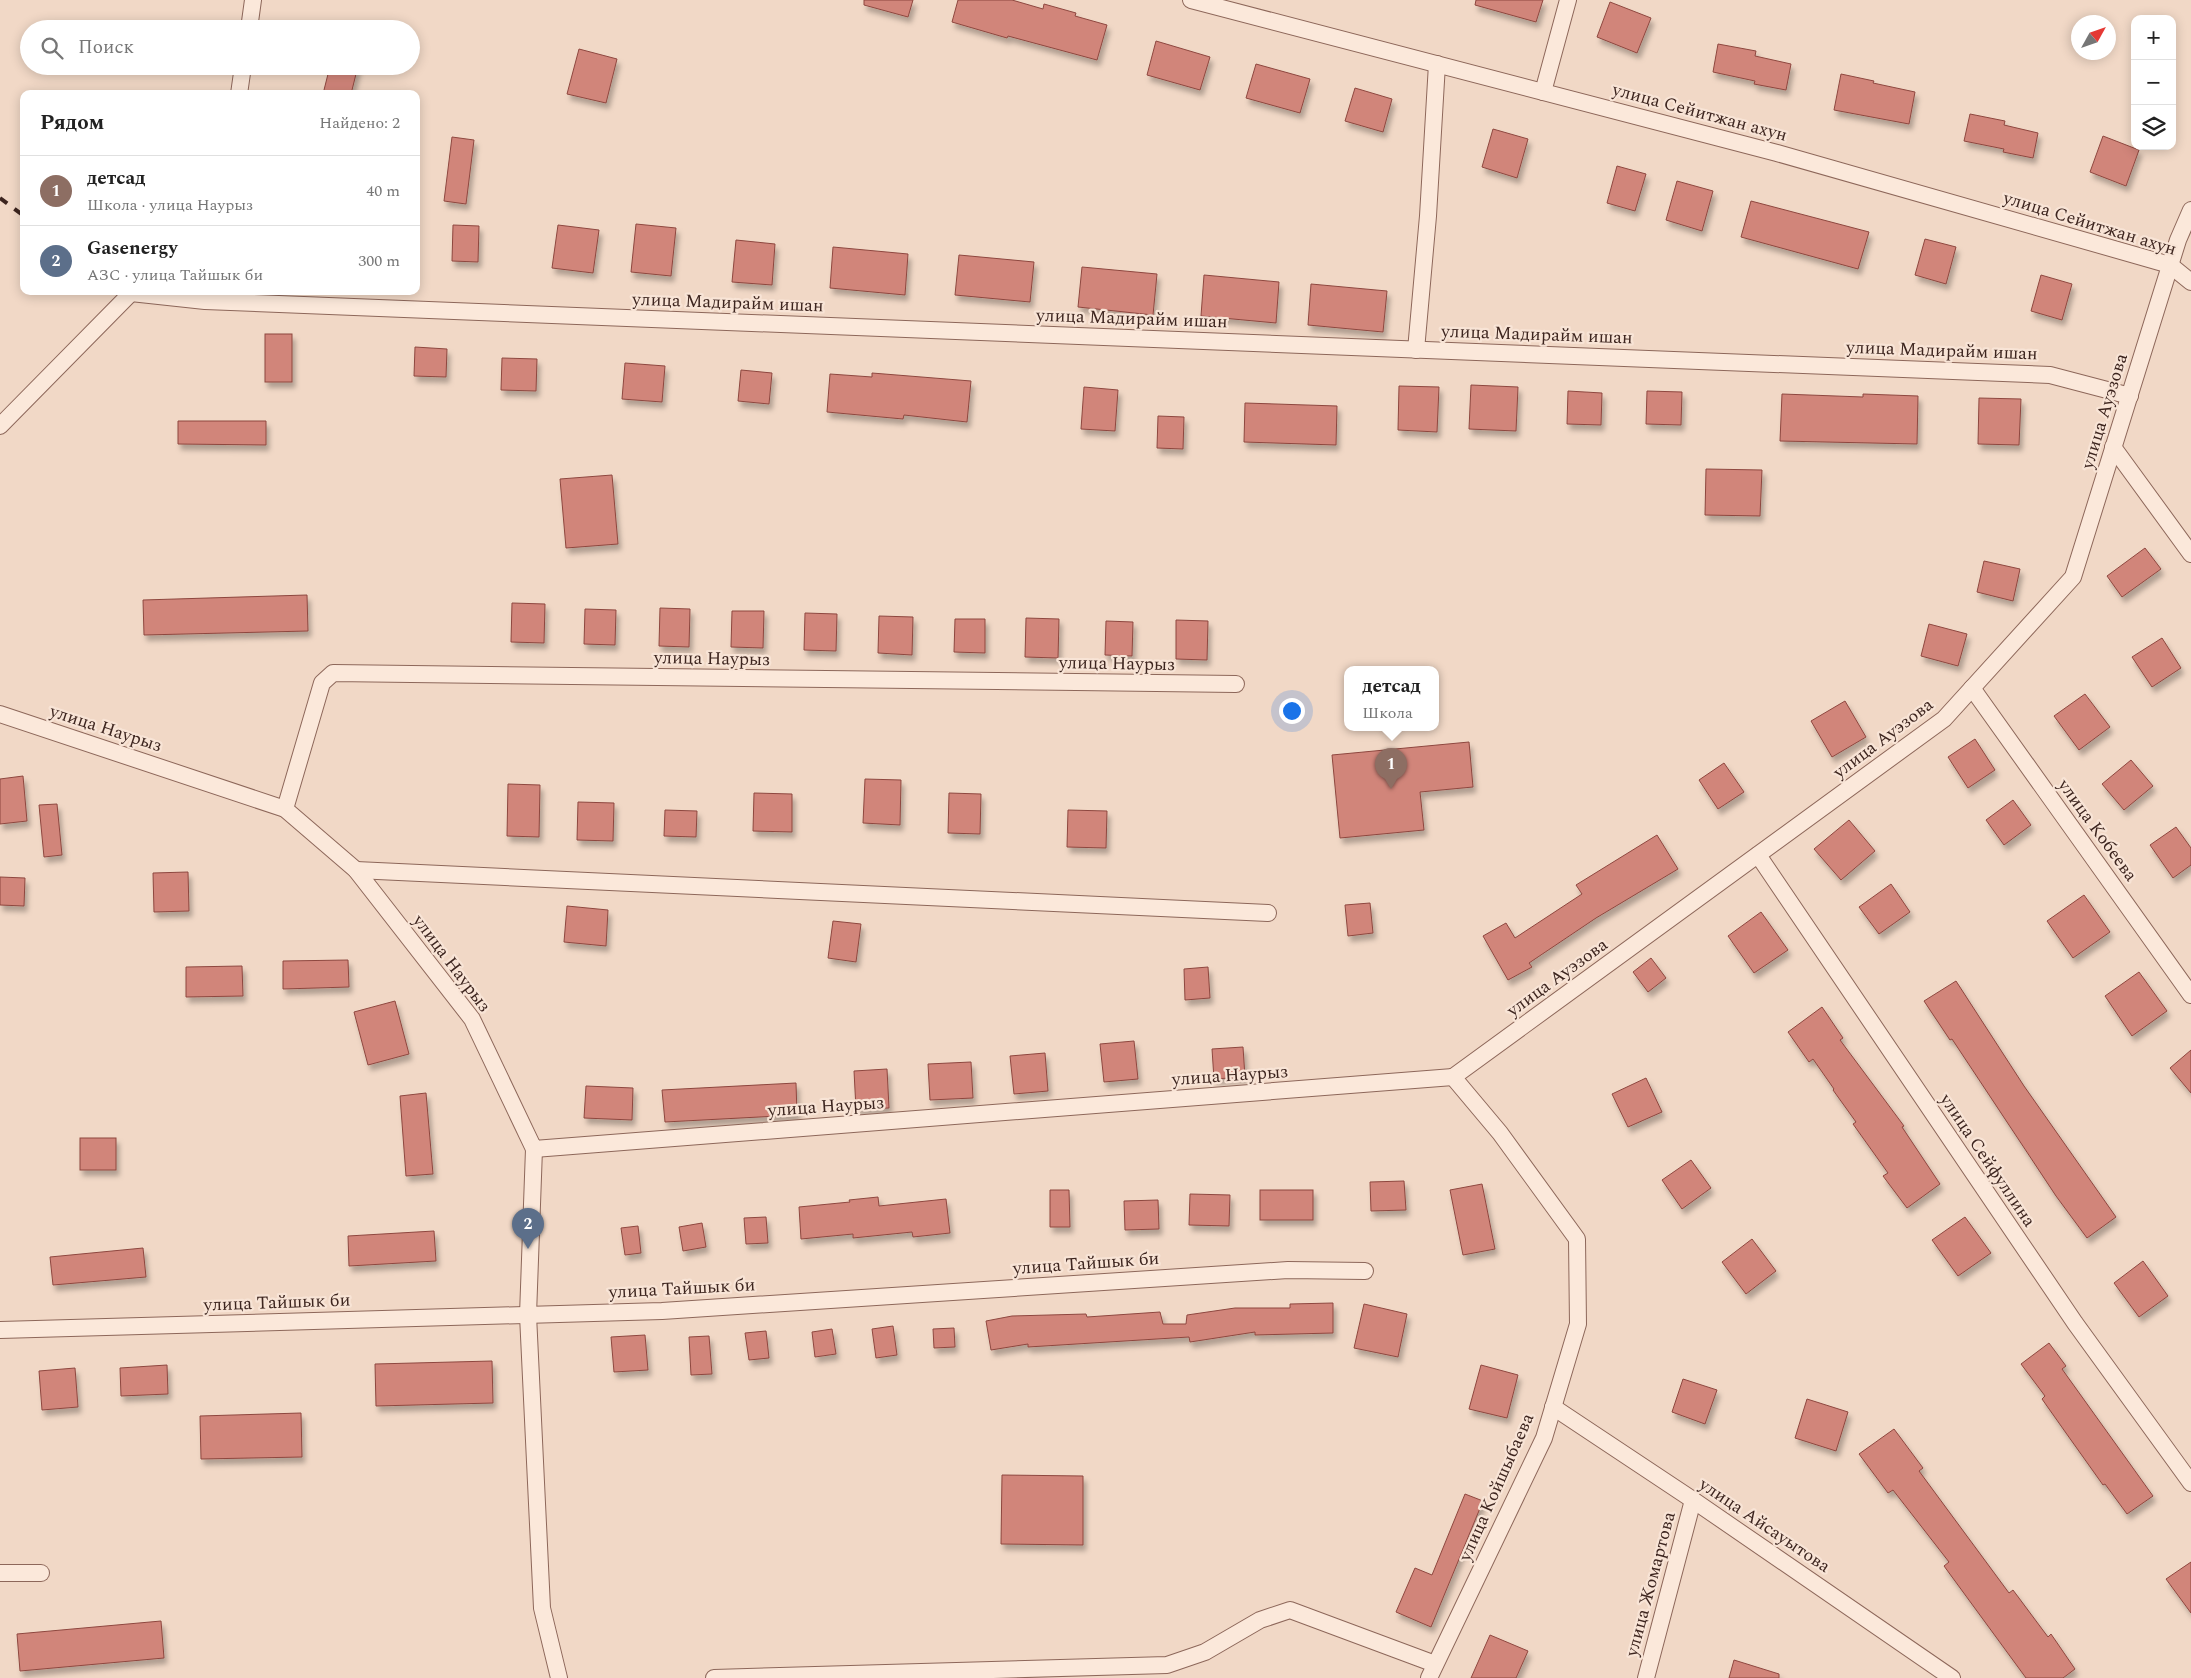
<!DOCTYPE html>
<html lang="ru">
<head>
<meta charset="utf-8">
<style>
	body { margin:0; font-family:Spectral,serif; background:#f6f6f6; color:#222 }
	.controls { position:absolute; right:15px; top:15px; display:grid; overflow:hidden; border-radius:10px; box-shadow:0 2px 12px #0003 }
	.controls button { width:45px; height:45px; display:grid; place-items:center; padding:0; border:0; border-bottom:1px solid #e0e0e0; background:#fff; color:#222; font:25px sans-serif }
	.compass { position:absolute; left:2071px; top:15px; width:45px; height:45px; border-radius:50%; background:#fff; box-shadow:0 2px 12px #0003; rotate:50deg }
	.you { position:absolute; left:1291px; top:710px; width:18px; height:18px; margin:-12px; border:4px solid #fff; border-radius:50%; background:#1a73e8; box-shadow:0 0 0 8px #1a73e833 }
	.badge { display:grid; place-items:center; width:32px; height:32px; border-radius:50%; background:#1a73e8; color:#fff; font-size:16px; font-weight:700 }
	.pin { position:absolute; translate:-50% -41px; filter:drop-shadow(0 1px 2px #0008) }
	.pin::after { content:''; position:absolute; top:26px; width:18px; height:15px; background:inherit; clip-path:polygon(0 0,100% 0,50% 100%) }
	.popup { position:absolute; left:1344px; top:666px; width:95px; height:65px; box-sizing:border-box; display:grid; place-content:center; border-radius:10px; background:#fff; filter:drop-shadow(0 1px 4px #0005); font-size:16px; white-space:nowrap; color:#767676 }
	.popup b { font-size:19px; color:#222 }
	.popup::after { content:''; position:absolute; left:50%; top:100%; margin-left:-10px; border:10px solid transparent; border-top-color:#fff }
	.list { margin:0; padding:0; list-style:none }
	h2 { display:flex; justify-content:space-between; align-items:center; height:65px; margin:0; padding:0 20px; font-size:21px }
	h2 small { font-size:16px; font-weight:400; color:#767676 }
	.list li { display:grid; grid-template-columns:32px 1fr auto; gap:15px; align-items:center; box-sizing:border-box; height:70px; padding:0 20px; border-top:1px solid #e0e0e0 }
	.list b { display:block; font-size:19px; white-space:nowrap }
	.list p { margin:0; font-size:16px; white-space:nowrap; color:#767676 }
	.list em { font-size:16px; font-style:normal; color:#767676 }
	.icon { flex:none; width:28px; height:28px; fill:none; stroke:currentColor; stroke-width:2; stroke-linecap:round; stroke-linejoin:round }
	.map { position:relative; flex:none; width:2191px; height:1678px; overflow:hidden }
	.search { position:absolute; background:#fff; box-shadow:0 2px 12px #0003; left:20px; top:20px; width:400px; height:55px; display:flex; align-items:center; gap:12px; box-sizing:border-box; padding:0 18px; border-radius:28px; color:#767676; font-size:19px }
	.panel { position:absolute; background:#fff; box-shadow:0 2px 12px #0003; left:20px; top:90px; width:400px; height:205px; border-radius:10px }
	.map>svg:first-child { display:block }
</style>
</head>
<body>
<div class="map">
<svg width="2191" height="1678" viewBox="0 0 2191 1678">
	<defs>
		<filter id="shadow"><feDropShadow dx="3" dy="5.5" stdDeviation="2.5" flood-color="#0004"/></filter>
	</defs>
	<rect width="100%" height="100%" fill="#f1d8c6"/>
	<g fill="#d1857a" stroke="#8e473f" filter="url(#shadow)">
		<path d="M 864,0 L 913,0 L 908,17 L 864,5 Z"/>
		<path d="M 958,0 L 1012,0 L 1043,9 L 1044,4 L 1076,13 L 1075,16 L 1107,25 L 1097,60 L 1008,36 L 1007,38 L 952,22 Z"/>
		<path d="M 1476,0 L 1543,0 L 1536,22 L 1475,5 Z"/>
		<path d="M 1610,2 L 1651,18 L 1637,53 L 1597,37 Z"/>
		<path d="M 1156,41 L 1210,57 L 1200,90 L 1147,75 Z"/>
		<path d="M 1718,44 L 1756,51 L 1755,56 L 1791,64 L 1786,90 L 1754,84 L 1755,81 L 1713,72 Z"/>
		<path d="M 579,49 L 617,59 L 606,103 L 567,94 Z"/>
		<path d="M 1256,64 L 1310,79 L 1300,113 L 1246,98 Z"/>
		<path d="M 330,66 L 358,66 L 351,94 L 323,94 Z"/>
		<path d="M 1841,74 L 1874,81 L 1873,83 L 1915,92 L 1909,124 L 1834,110 Z"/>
		<path d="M 1355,88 L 1392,99 L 1383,132 L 1345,121 Z"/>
		<path d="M 1970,114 L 2005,121 L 2004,125 L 2038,133 L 2033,158 L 2003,152 L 2004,149 L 1964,141 Z"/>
		<path d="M 1493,129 L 1528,139 L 1517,178 L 1482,167 Z"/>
		<path d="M 2103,136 L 2139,150 L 2126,186 L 2090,172 Z"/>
		<path d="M 452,137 L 474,140 L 466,204 L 444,201 Z"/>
		<path d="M 1617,166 L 1646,174 L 1635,211 L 1607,203 Z"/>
		<path d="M 1677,181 L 1713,191 L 1702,231 L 1666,220 Z"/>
		<path d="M 1751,201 L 1869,232 L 1858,269 L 1741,237 Z"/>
		<path d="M 636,224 L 676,228 L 671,276 L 631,272 Z"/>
		<path d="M 453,225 L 479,226 L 478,262 L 452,261 Z"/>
		<path d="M 558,225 L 599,230 L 593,273 L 552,268 Z"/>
		<path d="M 1925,239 L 1956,247 L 1946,284 L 1915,275 Z"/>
		<path d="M 736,240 L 775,244 L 772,285 L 732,282 Z"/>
		<path d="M 833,247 L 908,254 L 905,295 L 830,288 Z"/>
		<path d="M 959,255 L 1034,262 L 1030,302 L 955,295 Z"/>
		<path d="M 1082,267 L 1157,274 L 1153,315 L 1078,307 Z"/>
		<path d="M 1204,275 L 1279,282 L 1276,323 L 1201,316 Z"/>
		<path d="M 2041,275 L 2072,284 L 2062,320 L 2031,311 Z"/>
		<path d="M 1311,284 L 1387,291 L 1383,332 L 1308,325 Z"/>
		<rect x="265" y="334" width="27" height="48"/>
		<path d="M 415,347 L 447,349 L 446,377 L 414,376 Z"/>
		<path d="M 502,358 L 537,359 L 536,391 L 501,390 Z"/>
		<path d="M 625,363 L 665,366 L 662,402 L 622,399 Z"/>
		<path d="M 741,370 L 772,373 L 769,404 L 738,401 Z"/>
		<path d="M 872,373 L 971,381 L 967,422 L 904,415 L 903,419 L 827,412 L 830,374 L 872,377 Z"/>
		<path d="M 1471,385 L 1518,387 L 1516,431 L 1469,429 Z"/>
		<path d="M 1399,386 L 1439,387 L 1437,432 L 1398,430 Z"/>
		<path d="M 1084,387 L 1118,390 L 1115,431 L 1081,429 Z"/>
		<path d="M 1568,391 L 1602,393 L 1601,425 L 1567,424 Z"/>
		<path d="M 1647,391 L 1682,392 L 1681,425 L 1646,424 Z"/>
		<path d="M 1782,394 L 1863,397 L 1863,394 L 1918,396 L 1917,444 L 1780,441 Z"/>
		<path d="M 1979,398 L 2021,399 L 2019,445 L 1978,444 Z"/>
		<path d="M 1245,403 L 1337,406 L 1336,445 L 1244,442 Z"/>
		<path d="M 1158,416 L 1184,417 L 1183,449 L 1157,448 Z"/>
		<path d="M 178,421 L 266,421 L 266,445 L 178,444 Z"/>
		<path d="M 1706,469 L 1762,470 L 1760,516 L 1705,515 Z"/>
		<path d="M 612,475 L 618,544 L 566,548 L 560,479 Z"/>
		<path d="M 2145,548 L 2161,569 L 2122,597 L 2107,576 Z"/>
		<path d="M 1984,561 L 2020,569 L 2013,601 L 1977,592 Z"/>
		<path d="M 307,595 L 308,631 L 144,635 L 143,600 Z"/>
		<path d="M 512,603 L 545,604 L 544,643 L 511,642 Z"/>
		<path d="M 660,608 L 690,609 L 689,647 L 659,646 Z"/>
		<path d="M 585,609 L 616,610 L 615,645 L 584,644 Z"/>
		<path d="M 732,611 L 764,611 L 763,648 L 731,647 Z"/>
		<path d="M 805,613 L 837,614 L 836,651 L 804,650 Z"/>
		<path d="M 879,616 L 913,617 L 912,655 L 878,653 Z"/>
		<path d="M 1026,618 L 1059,619 L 1058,658 L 1025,657 Z"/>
		<path d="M 955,619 L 985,619 L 985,653 L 954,652 Z"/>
		<path d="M 1176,620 L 1208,621 L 1207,660 L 1176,659 Z"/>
		<path d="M 1106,621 L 1133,622 L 1132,656 L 1105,655 Z"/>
		<path d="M 1929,624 L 1967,634 L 1958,666 L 1921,656 Z"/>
		<path d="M 2162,638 L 2181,668 L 2152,687 L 2132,657 Z"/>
		<path d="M 2085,694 L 2110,727 L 2079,750 L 2054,716 Z"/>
		<path d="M 1845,701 L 1866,737 L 1832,757 L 1811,721 Z"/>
		<path d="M 1975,739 L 1995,770 L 1968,788 L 1948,757 Z"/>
		<path d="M 1469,742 L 1473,787 L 1420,792 L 1424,830 L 1340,838 L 1332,755 Z"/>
		<path d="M 2131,760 L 2153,786 L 2124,810 L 2102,784 Z"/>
		<path d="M 1724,763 L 1744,792 L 1718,809 L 1699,780 Z"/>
		<path d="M 23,776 L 27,821 L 0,824 L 0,779 Z"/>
		<path d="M 865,779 L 901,780 L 900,825 L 863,823 Z"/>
		<path d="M 508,784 L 540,785 L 539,837 L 507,836 Z"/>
		<path d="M 754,793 L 792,794 L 792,832 L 753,831 Z"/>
		<path d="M 949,793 L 981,794 L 980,834 L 948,833 Z"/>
		<path d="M 2013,800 L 2031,825 L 2004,845 L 1986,820 Z"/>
		<path d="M 578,802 L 614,803 L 613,841 L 577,840 Z"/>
		<path d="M 57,804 L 62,855 L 44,857 L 39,805 Z"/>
		<path d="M 665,810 L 697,811 L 696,837 L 664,836 Z"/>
		<path d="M 1068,810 L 1107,811 L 1106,848 L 1067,847 Z"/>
		<path d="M 1849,820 L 1875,851 L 1841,880 L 1814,849 Z"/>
		<path d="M 2176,827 L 2191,848 L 2191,865 L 2173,878 L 2150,845 Z"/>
		<path d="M 1657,835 L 1678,869 L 1596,918 L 1529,963 L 1532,967 L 1508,980 L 1483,936 L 1506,923 L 1515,938 L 1582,894 L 1576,885 Z"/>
		<path d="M 188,872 L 189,911 L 154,912 L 153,873 Z"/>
		<path d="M 0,877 L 25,878 L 24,906 L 0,905 Z"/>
		<path d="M 1891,884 L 1910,912 L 1879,934 L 1859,907 Z"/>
		<path d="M 2084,895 L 2110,932 L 2073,958 L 2047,921 Z"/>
		<path d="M 1370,903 L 1373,933 L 1348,936 L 1345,905 Z"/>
		<path d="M 567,906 L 608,910 L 606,946 L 564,942 Z"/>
		<path d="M 1761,912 L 1788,950 L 1754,973 L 1728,936 Z"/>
		<path d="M 833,921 L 861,924 L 856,962 L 828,958 Z"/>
		<path d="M 1651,958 L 1666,978 L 1648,992 L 1633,972 Z"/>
		<path d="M 348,960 L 349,987 L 283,989 L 283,961 Z"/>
		<path d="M 242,966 L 243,996 L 186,997 L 186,967 Z"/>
		<path d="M 1208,967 L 1210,998 L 1185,1000 L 1184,969 Z"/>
		<path d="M 2139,972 L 2167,1011 L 2132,1036 L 2105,996 Z"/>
		<path d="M 1956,981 L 2024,1086 L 2116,1217 L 2087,1238 L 2056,1196 L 1952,1039 L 1950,1040 L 1924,1001 Z"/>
		<path d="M 395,1001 L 409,1054 L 368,1065 L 354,1012 Z"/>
		<path d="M 1822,1007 L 1843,1038 L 1840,1040 L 1904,1126 L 1902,1127 L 1940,1184 L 1907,1208 L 1883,1176 L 1888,1173 L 1853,1124 L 1856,1122 L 1833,1090 L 1834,1089 L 1813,1059 L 1809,1062 L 1788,1032 Z"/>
		<path d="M 1134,1041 L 1138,1079 L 1104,1082 L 1100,1044 Z"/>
		<path d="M 1243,1047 L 1245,1077 L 1214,1079 L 1212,1049 Z"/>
		<path d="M 2191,1050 L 2191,1093 L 2170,1068 Z"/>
		<path d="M 1045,1053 L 1048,1091 L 1014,1094 L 1010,1056 Z"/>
		<path d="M 971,1062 L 973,1098 L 930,1100 L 928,1064 Z"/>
		<path d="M 887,1069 L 889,1108 L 856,1109 L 854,1071 Z"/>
		<path d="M 1646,1078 L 1662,1112 L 1628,1127 L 1612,1094 Z"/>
		<path d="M 796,1083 L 797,1115 L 665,1122 L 662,1090 Z"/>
		<path d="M 586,1086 L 633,1088 L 632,1120 L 584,1118 Z"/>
		<path d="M 426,1093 L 433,1174 L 406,1176 L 400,1096 Z"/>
		<rect x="80" y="1138" width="36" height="32"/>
		<path d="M 1691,1160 L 1711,1188 L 1682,1209 L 1662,1180 Z"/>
		<path d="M 1404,1181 L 1406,1210 L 1371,1211 L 1370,1182 Z"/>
		<path d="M 1482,1184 L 1495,1249 L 1463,1255 L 1450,1190 Z"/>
		<path d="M 1050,1190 L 1069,1190 L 1070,1227 L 1050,1227 Z"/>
		<rect x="1260" y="1190" width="53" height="30"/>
		<path d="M 1190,1194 L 1230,1195 L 1229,1226 L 1189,1225 Z"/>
		<path d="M 878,1197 L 879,1206 L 946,1199 L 950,1233 L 913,1237 L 912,1232 L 853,1238 L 853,1234 L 801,1239 L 799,1207 L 850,1202 L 849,1200 Z"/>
		<path d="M 1158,1200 L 1159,1229 L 1125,1230 L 1124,1201 Z"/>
		<path d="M 766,1217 L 768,1243 L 746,1244 L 744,1218 Z"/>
		<path d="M 1965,1217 L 1991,1253 L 1958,1276 L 1932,1240 Z"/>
		<path d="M 702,1223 L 706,1247 L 683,1251 L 679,1227 Z"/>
		<path d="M 638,1226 L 641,1253 L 625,1255 L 621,1228 Z"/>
		<path d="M 434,1231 L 436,1261 L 349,1266 L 348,1236 Z"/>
		<path d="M 1752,1239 L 1776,1271 L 1746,1294 L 1722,1262 Z"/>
		<path d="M 143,1248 L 146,1277 L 53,1285 L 50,1257 Z"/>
		<path d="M 2143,1261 L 2168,1296 L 2139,1317 L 2114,1283 Z"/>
		<path d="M 1333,1303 L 1333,1333 L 1255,1335 L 1255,1332 L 1190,1342 L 1189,1337 L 1028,1347 L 1028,1344 L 991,1350 L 986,1321 L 1012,1316 L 1086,1314 L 1087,1317 L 1160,1312 L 1163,1324 L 1186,1324 L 1187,1315 L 1235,1308 L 1290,1308 L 1290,1304 Z"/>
		<path d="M 1364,1304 L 1407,1314 L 1398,1357 L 1354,1348 Z"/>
		<path d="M 893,1326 L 897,1355 L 876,1358 L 872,1329 Z"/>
		<path d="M 954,1328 L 955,1347 L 934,1348 L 933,1329 Z"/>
		<path d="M 832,1329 L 836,1354 L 815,1357 L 812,1332 Z"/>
		<path d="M 766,1331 L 769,1358 L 749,1360 L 745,1333 Z"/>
		<path d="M 645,1335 L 648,1370 L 614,1372 L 611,1337 Z"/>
		<path d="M 709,1336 L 712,1374 L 691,1375 L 689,1337 Z"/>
		<path d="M 2049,1343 L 2066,1366 L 2062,1369 L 2153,1496 L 2127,1514 L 2105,1484 L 2103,1485 L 2066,1433 L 2042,1399 L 2045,1396 L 2021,1364 Z"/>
		<path d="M 492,1361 L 493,1403 L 376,1406 L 375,1364 Z"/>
		<path d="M 167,1365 L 168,1394 L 121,1396 L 120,1368 Z"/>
		<path d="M 1481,1365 L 1518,1375 L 1507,1418 L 1469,1409 Z"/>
		<path d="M 75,1368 L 78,1407 L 42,1410 L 39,1371 Z"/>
		<path d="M 1683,1379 L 1717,1390 L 1705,1424 L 1672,1412 Z"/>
		<path d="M 1807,1399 L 1848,1412 L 1836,1451 L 1795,1438 Z"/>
		<path d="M 301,1413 L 302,1457 L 201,1459 L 200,1416 Z"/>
		<path d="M 1894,1429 L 1923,1468 L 1919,1471 L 2009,1593 L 2013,1590 L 2048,1637 L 2051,1634 L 2075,1669 L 2063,1678 L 2026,1678 L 1944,1566 L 1949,1562 L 1893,1490 L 1888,1493 L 1859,1454 Z"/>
		<path d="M 1002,1475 L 1083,1476 L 1083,1545 L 1001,1544 Z"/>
		<path d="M 1465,1494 L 1483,1501 L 1431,1627 L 1396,1612 L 1415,1568 L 1432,1575 Z"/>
		<path d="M 2191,1562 L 2191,1613 L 2166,1579 Z"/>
		<path d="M 161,1621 L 164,1658 L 20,1671 L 17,1634 Z"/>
		<path d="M 1490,1635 L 1528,1651 L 1516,1678 L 1471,1678 Z"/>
		<path d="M 1734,1660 L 1779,1674 L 1779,1678 L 1729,1678 Z"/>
	</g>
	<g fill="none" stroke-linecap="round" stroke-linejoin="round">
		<g stroke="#8d675a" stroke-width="18">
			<g id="street">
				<path d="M 1191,0 L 1777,153 L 2170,265 L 2191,282"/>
				<path d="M 249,29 L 253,0"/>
				<path d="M 1543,92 L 1568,0"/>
				<path d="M 239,94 L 243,66"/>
				<path d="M 131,293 L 205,301 L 2050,375 L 2130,396"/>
				<path d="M 1416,350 L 1428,216 L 1437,64"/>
				<path d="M 0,426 L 133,291"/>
				<path d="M 2113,447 L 2191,554"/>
				<path d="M 1972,688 L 2191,995"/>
				<path d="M 0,714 L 285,809 L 356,870 L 472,1019 L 534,1149 L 1453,1077"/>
				<path d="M 285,809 L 322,683 L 333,673 L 1236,684"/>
				<path d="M 1758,855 L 2075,1323 L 2191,1483"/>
				<path d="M 356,870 L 1268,913"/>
				<path d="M 1453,1077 L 1944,719 L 2073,577 L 2178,240 L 2191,210"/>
				<path d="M 534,1149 L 528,1315 L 542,1608 L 559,1678"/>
				<path d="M 0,1330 L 662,1311 L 1288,1270 L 1365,1271"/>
				<path d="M 1553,1407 L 1693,1500 L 1952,1678"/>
				<path d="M 0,1573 L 41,1573"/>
				<path d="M 714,1678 L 1167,1665 L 1205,1652 L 1260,1620 L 1290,1610 L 1435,1664"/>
				<path d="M 1429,1678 L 1544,1438 L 1578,1324 L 1577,1239 L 1500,1133 L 1453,1077"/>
				<path d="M 1646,1678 L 1693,1500"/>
			</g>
		</g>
		<use href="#street" stroke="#fbe8da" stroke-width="16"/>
		<path stroke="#3d251f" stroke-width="4" stroke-dasharray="9 9" stroke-linecap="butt" d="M 0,198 L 24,216"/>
	</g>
	<g text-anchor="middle" stroke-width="4.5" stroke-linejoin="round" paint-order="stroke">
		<g font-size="18" fill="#3d251f" stroke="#f8e4d6">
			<text transform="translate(1700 112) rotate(15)" y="6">улица Сейитжан ахун</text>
			<text transform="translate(2090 223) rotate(17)" y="6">улица Сейитжан ахун</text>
			<text transform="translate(728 302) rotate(2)" y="6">улица Мадирайм ишан</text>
			<text transform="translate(1132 318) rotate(2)" y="6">улица Мадирайм ишан</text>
			<text transform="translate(1537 334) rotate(2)" y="6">улица Мадирайм ишан</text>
			<text transform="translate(1942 350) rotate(2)" y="6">улица Мадирайм ишан</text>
			<text transform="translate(2104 411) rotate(-73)" y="6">улица Ауэзова</text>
			<text transform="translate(712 658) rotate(1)" y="6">улица Наурыз</text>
			<text transform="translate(1117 663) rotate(1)" y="6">улица Наурыз</text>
			<text transform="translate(106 728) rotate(18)" y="6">улица Наурыз</text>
			<text transform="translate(1883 738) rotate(-37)" y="6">улица Ауэзова</text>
			<text transform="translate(2098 830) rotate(54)" y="6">улица Кобеева</text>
			<text transform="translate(452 963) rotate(53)" y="6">улица Наурыз</text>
			<text transform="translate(1557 977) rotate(-36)" y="6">улица Ауэзова</text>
			<text transform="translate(1230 1075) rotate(-4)" y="6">улица Наурыз</text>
			<text transform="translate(826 1106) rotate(-4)" y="6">улица Наурыз</text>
			<text transform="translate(1988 1160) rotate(56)" y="6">улица Сейфуллина</text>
			<text transform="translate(1086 1263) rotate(-4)" y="6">улица Тайшык би</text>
			<text transform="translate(682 1288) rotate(-3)" y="6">улица Тайшык би</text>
			<text transform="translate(277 1302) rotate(-2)" y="6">улица Тайшык би</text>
			<text transform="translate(1496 1487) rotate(-66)" y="6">улица Койшыбаева</text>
			<text transform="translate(1765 1525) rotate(34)" y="6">улица Айсауытова</text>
			<text transform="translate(1650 1584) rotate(-75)" y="6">улица Жомартова</text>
		</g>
	</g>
</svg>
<div class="controls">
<button>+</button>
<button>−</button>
<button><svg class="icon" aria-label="layers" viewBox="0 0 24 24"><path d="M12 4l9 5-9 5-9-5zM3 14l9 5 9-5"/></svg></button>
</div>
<svg class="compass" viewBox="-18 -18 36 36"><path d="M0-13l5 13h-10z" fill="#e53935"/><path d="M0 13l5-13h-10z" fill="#767676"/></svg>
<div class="you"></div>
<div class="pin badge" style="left:1391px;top:789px;background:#8d6e63">1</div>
<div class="popup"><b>детсад</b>Школа</div>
<div class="pin badge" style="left:528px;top:1249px;background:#5c6f8a">2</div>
<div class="search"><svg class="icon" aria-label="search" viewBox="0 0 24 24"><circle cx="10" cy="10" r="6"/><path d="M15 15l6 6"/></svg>Поиск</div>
<section class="panel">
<h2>Рядом<small>Найдено: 2</small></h2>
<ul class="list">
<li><span class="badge" style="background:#8d6e63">1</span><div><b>детсад</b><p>Школа · улица Наурыз</p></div><em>40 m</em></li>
<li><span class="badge" style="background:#5c6f8a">2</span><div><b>Gasenergy</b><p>АЗС · улица Тайшык би</p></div><em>300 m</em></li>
</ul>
</section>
</div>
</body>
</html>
